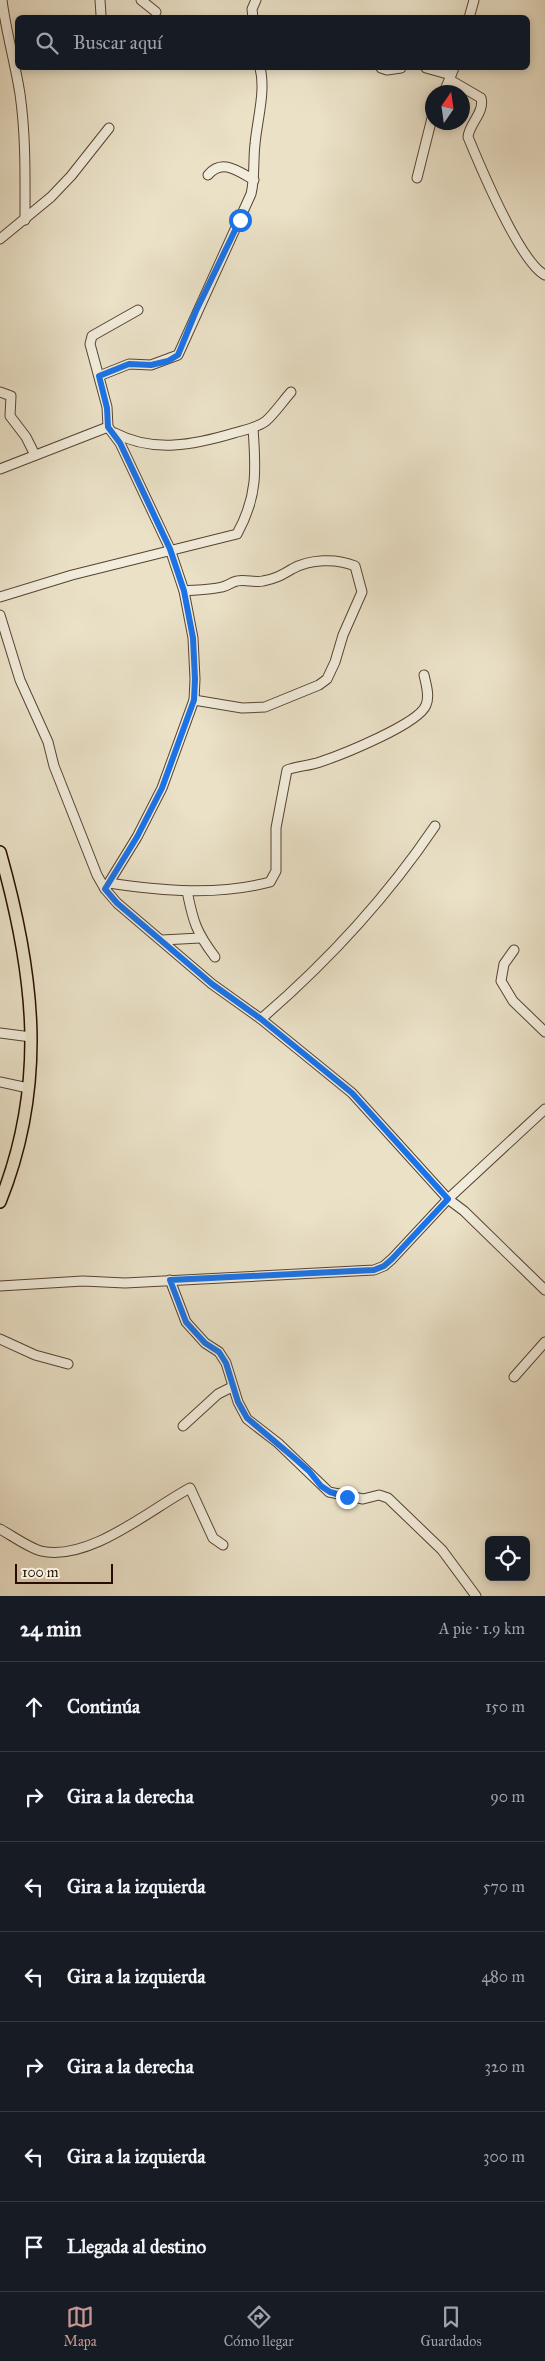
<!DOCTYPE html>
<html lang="es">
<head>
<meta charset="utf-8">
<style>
	body { margin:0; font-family:"IM FELL Great Primer",serif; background:#20242c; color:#f1f3f6 }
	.controls { position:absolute; right:15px; bottom:15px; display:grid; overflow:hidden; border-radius:8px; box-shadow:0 2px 8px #0003 }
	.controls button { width:45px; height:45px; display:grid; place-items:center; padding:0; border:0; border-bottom:1px solid #363941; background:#171b24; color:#f1f3f6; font:25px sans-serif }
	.compass { position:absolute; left:425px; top:85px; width:45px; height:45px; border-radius:50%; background:#171b24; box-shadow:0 2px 8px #0003; rotate:13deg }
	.scale { position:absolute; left:15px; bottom:12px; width:98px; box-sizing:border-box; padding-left:5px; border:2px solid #280e00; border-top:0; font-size:14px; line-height:18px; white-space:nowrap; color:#280e00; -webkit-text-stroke:4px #f1ecdb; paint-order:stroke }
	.stop { position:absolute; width:15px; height:15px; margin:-11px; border:4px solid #1a73e8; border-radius:50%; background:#fff }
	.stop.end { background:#1a73e8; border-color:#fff; box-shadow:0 1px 5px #0008 }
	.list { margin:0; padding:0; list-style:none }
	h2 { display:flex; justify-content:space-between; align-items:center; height:65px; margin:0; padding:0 20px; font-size:21px }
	h2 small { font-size:16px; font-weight:400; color:#9ea1a6 }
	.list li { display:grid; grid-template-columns:32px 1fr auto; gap:15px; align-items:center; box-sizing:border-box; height:90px; padding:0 20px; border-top:1px solid #363941 }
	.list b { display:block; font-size:19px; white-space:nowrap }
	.list em { font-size:16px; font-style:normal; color:#9ea1a6 }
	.icon { flex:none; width:28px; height:28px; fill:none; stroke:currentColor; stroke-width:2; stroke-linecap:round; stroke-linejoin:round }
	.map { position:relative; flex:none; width:545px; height:1596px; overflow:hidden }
	.search { position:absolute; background:#171b24; box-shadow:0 2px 8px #0003; left:15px; right:15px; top:15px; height:55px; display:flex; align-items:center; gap:12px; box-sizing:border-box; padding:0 18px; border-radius:8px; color:#9ea1a6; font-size:19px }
	.sheet { height:695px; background:#171b24 }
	nav { display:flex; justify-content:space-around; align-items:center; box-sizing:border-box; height:70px; border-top:1px solid #363941; background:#171b24; font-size:14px; color:#9ea1a6 }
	nav a { display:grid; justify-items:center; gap:2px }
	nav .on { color:#c59692 }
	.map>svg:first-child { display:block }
</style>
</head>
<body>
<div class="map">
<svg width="545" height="1596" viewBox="0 0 545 1596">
	<rect width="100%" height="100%" fill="#eae1c7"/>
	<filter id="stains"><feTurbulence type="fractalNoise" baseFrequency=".004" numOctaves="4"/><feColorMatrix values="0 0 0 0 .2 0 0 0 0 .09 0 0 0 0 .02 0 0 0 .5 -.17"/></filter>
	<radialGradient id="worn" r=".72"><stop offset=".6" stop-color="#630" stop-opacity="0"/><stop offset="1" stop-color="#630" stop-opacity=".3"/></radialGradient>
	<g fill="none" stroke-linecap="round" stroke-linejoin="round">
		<g stroke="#584332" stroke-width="11">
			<g id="minor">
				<path d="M 2,0 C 6,32 15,62 20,94 C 26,136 25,178 25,220"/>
				<path d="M 100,0 L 101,15"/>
				<path d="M 141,0 L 156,12"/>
				<path d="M 253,18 L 252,9 L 256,0"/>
				<path d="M 469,18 L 474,0"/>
				<path d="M 381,68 L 387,70 L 401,68"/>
				<path d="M 426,68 L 451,75"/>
				<path d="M 450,80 L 481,98 C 485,112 469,124 468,137 C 480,166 520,262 545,275"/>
				<path d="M 444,92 L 454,68"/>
				<path d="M 208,175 C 222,158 238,171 254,180"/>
				<path d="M 417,178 L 432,118"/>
				<path d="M 0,239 L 51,197 L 71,176 L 109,128"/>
				<path d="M 99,376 L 129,364 L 151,365 L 178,355 L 251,194 C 255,178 253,161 255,144 C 257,121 266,90 260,68"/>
				<path d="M 0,392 L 11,396 L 10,416 L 26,437 L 35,455"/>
				<path d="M 115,433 C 153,453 194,445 234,433 C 244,430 257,428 266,421 C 275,413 283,401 291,392"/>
				<path d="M 0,469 L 108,427"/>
				<path d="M 184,591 C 196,590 210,590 222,587 C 228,586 231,582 237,581 C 246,579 254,583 263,581 C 275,579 282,575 292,569 C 310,559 336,558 355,566 L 362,592 L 343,635 L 335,662 L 327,679 L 319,685 L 265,707 L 242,708 L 194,700"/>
				<path d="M 0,597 L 72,575 L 237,534 C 258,496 256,469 253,428"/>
				<path d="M 0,615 L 20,680 L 48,742 L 54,766 L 97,875 L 105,889 L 117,903 L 212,984 L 261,1019 L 352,1093 L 448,1199 L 545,1109"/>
				<path d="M 109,883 C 163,891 217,896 270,882 L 276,871 L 276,828 L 287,770 C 297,766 309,766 320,762 C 341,755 419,724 426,705 C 430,696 426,684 424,675"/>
				<path d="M 105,889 L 137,837 L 162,788 L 194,700 L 195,679 L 193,638 L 184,591 L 170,549 L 120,443 L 108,427 L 107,407 L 90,344 L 92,336 L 138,310"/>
				<path d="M 187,891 C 193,921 196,932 215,957"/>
				<path d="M 162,940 L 200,938"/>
				<path d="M 514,950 L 504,964 L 501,981 L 513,1001 L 545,1032"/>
				<path d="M 261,1019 C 326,963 387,897 435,826"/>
				<path d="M 0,1033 L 31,1037"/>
				<path d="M 0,1082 L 28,1088"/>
				<path d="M 170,1280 L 186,1322 L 205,1343 L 219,1352 L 226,1363 L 238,1402 L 247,1419 L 278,1443 L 329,1492 L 363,1499 L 379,1495 L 388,1498 L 442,1550 L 476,1596"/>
				<path d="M 0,1286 L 83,1281 L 125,1283 L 374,1270 L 384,1266 L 392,1259 L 448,1199 L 464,1211 L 545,1290"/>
				<path d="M 0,1339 L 35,1355 L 68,1364"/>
				<path d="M 514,1377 L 545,1342"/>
				<path d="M 183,1426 L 218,1394 L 232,1387"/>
				<path d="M 0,1529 C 11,1535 29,1548 41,1551 C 89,1562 149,1510 190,1488 L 213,1538 L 223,1545"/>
			</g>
		</g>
		<g stroke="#280e00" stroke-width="14">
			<path id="major" d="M 0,852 C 34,972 48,1083 0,1202"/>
		</g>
		<use href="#minor" stroke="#f1ecdb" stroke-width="9"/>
		<use href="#major" stroke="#eae1c7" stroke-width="11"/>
	</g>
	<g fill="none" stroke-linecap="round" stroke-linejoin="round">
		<path stroke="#1a73e8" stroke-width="6" d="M 240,220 L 196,311 L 178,355 L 168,361 L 151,365 L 129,364 L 99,376 L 107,408 L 108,427 L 120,443 L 170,549 L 184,591 L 193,638 L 195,679 L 194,700 L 162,788 L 137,837 L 105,889 L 117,903 L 212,984 L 261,1019 L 352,1093 L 448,1199 L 392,1259 L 384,1266 L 374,1270 L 170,1280 L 186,1322 L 205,1343 L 219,1352 L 226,1363 L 238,1402 L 247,1418 L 292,1456 L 309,1471 L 321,1486 L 330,1492 L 347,1497"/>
	</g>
	<rect width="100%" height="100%" filter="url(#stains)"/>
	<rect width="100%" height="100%" fill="url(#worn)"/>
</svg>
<div class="controls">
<button><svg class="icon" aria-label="locate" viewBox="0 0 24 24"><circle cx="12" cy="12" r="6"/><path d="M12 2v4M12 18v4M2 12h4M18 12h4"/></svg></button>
</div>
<svg class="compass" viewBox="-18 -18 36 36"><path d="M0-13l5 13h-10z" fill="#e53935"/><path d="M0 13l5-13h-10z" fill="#9ea1a6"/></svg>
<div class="scale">100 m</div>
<div class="stop" style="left:240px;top:220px"></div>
<div class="stop end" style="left:347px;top:1497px"></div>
<div class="search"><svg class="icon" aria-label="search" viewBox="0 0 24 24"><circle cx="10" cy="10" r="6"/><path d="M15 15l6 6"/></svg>Buscar aquí</div>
</div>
<section class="sheet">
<h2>24 min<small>A pie · 1.9 km</small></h2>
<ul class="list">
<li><svg class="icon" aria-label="ahead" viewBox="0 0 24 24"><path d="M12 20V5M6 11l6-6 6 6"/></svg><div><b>Continúa</b></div><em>150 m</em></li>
<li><svg class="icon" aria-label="right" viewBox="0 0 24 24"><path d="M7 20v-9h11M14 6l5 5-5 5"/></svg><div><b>Gira a la derecha</b></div><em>90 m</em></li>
<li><svg class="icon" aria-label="left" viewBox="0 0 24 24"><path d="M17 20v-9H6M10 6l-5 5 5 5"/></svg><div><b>Gira a la izquierda</b></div><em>570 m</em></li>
<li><svg class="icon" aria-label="left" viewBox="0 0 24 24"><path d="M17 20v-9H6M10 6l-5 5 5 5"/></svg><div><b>Gira a la izquierda</b></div><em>480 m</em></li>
<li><svg class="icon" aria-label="right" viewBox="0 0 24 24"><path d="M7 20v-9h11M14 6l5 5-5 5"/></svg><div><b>Gira a la derecha</b></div><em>320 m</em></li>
<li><svg class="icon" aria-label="left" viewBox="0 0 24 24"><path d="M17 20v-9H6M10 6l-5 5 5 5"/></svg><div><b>Gira a la izquierda</b></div><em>300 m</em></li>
<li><svg class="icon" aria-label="arrive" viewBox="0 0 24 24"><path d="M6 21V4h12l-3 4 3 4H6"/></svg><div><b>Llegada al destino</b></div></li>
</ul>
</section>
<nav>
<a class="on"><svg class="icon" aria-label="map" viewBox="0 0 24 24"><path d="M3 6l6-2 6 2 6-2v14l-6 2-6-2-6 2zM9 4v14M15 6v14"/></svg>Mapa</a>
<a><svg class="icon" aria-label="directions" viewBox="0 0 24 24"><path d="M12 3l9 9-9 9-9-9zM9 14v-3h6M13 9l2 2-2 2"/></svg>Cómo llegar</a>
<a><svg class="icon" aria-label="saved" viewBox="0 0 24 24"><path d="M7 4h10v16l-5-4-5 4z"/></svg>Guardados</a>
</nav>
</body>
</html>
